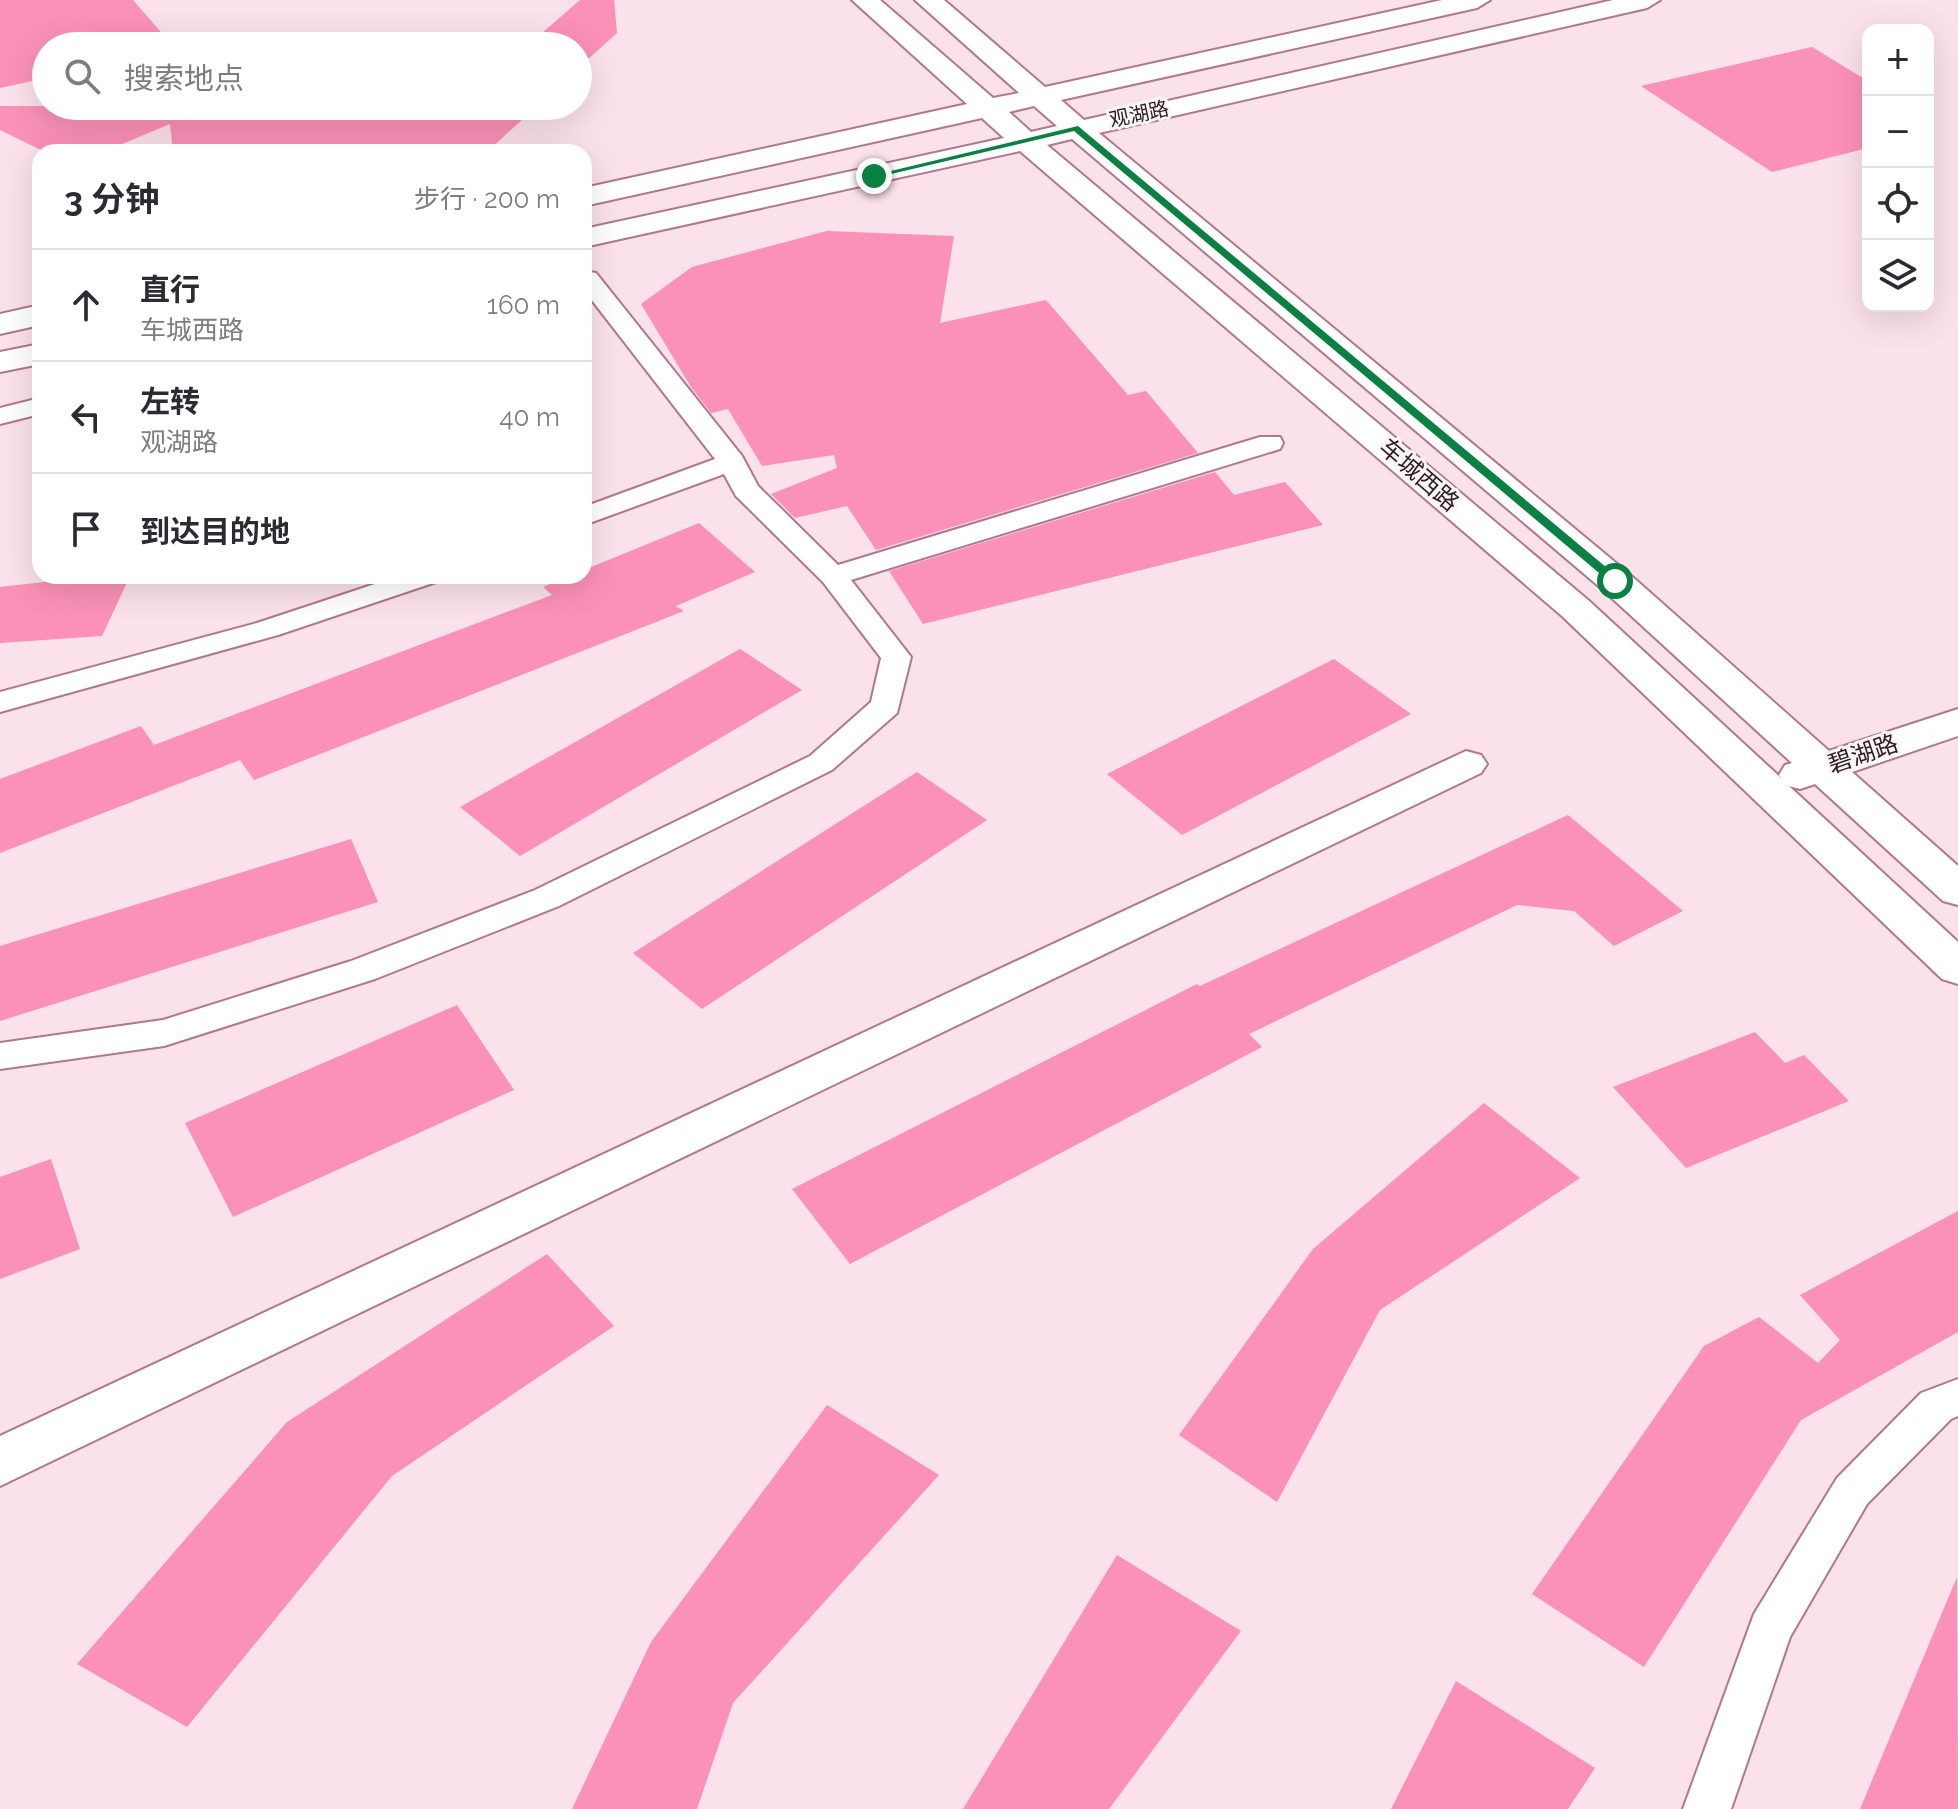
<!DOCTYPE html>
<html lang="zh">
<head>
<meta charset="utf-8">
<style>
	body { margin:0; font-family:Raleway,"Noto Sans SC",sans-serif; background:#f2f2f3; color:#2b2b33 }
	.controls { position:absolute; right:24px; top:24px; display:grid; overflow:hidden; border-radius:16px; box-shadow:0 8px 32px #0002 }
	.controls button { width:72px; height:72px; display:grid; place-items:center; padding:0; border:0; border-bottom:2px solid #e1e1e2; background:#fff; color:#2b2b33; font:40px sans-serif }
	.stop { position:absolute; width:24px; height:24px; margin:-18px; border:6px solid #0b8043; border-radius:50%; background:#fff }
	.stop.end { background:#0b8043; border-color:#fff; box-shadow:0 2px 8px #0008 }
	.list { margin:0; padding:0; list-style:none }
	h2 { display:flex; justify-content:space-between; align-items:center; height:104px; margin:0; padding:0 32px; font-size:34px }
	h2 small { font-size:26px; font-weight:400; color:#7c7c81 }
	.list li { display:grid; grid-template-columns:52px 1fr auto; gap:24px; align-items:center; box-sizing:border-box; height:112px; padding:0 32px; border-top:2px solid #e1e1e2 }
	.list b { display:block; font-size:30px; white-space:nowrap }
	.list p { margin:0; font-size:26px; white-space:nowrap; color:#7c7c81 }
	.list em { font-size:26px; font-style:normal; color:#7c7c81 }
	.icon { flex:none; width:44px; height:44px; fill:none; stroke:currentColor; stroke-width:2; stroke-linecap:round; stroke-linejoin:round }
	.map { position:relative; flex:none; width:1958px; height:1809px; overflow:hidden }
	.search { position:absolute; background:#fff; box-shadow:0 8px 32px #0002; left:32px; top:32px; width:560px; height:88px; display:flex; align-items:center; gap:20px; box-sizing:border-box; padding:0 28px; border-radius:44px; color:#7c7c81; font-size:30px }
	.panel { position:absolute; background:#fff; box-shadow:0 8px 32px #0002; left:32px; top:144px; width:560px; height:440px; border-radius:24px }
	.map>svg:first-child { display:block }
</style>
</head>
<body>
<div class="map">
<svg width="1958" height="1809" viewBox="0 0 1958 1809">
	<rect width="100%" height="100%" fill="#fbe1e9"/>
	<g fill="#fb90b9">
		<path d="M 0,0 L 133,0 L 173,46 L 46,46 L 46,78 L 0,88 Z"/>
		<path d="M 580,0 L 614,0 L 617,33 L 578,68 L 578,46 L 527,46 Z"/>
		<path d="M 1812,47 L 1868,81 L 1868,148 L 1772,172 L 1641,86 Z"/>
		<path d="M 0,106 L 537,106 L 487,152 L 173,152 L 170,124 L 103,152 L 45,152 L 0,130 Z"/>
		<path d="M 827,231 L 954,236 L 940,323 L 1046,300 L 1128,395 L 1146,391 L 1198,453 L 876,550 L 847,506 L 795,518 L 771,494 L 837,468 L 834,455 L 762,466 L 728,409 L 711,413 L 691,387 L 641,304 L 692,267 Z"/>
		<path d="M 1215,472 L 1234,495 L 1285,482 L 1323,525 L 923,624 L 889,571 Z"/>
		<path d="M 699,523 L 755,572 L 676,606 L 684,611 L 254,780 L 240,760 L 0,853 L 0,779 L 141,726 L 154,745 L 552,595 L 543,587 L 570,576 L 584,576 L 584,570 Z"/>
		<path d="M 96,576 L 130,576 L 102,636 L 0,643 L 0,587 Z"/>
		<path d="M 740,649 L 802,690 L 520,856 L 460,807 Z"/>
		<path d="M 1334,659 L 1411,714 L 1182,835 L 1107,774 Z"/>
		<path d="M 917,772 L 987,820 L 702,1009 L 633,953 Z"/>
		<path d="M 1568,815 L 1683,911 L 1614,946 L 1574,911 L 1517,905 L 1249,1034 L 1262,1047 L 850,1264 L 792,1189 L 1197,984 L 1200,986 Z"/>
		<path d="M 351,839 L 378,902 L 0,1021 L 0,946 Z"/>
		<path d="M 457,1005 L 514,1090 L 233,1217 L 185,1123 Z"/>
		<path d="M 1755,1032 L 1785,1063 L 1804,1055 L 1849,1101 L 1686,1168 L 1613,1087 Z"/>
		<path d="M 1484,1103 L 1580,1178 L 1380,1310 L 1277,1502 L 1179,1435 L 1313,1249 Z"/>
		<path d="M 51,1159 L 80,1249 L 0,1279 L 0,1177 Z"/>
		<path d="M 1958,1211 L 1958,1332 L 1801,1420 L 1644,1667 L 1532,1594 L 1704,1346 L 1759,1317 L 1818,1363 L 1840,1340 L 1800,1295 Z"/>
		<path d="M 547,1254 L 614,1326 L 392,1476 L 187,1727 L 77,1664 L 287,1422 Z"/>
		<path d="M 827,1405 L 939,1475 L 733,1703 L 697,1809 L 572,1809 L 651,1642 Z"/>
		<path d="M 1117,1555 L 1241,1631 L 1109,1809 L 963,1809 Z"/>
		<path d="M 1957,1577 L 1958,1809 L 1860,1809 Z"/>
		<path d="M 1456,1681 L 1595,1768 L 1568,1809 L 1391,1809 Z"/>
	</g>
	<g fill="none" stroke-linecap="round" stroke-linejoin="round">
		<g stroke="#b1778c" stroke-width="4">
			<g id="lane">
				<path d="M 584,271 L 596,273 L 742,456 L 758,486 L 838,565 L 1260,437 L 1280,437 L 1283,443 L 1280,449 L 851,580 L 911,657 L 897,713 L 832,770 L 559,906 L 375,979 L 164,1046 L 0,1069 L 0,1043 L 163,1020 L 351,961 L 535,890 L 810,756 L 871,702 L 881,658 L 823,582 L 736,496 L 724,474 L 584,525 L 584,507 L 715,459 L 584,290 Z"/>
				<path d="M 40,398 L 40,414 L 0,424 L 0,408 Z"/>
				<path d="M 399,576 L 440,576 L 436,582 L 278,635 L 0,712 L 0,692 L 257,623 Z"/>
				<path d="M 1958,1379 L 1958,1416 L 1951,1419 L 1867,1504 L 1790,1637 L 1731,1809 L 1683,1809 L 1754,1614 L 1837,1478 L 1921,1393 Z"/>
			</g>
		</g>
		<g stroke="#b1778c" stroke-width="4">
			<path id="street" d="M 1466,751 L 1481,755 L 1487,764 L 1481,773 L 0,1486 L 0,1436 Z"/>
		</g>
		<g stroke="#b1778c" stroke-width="4">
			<g id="secondary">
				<path d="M 852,0 L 880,0 L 993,98 L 1019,93 L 915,0 L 944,0 L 1045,87 L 1442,0 L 1490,0 L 1477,8 L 1061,100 L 1084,120 L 1613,0 L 1660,0 L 1647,8 L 1099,133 L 1628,573 L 1829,751 L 1958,709 L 1958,736 L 1852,772 L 1958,866 L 1958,905 L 1943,901 L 1815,784 L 1800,789 L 1789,786 L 1958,942 L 1958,984 L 1942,979 L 1562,616 L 1020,151 L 584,247 L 584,229 L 1004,138 L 982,118 L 584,206 L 584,188 L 967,104 ZM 1034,106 L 1057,126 L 1031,132 L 1009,112 ZM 1072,139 L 1602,589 L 1792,763 L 1785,765 L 1779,775 L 1781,778 L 1588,600 L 1047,145 Z"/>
				<path d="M 40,305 L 40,325 L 0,334 L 0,314 Z"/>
				<path d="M 40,344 L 40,364 L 0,372 L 0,352 Z"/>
			</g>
		</g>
		<use href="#lane" fill="#fff" fill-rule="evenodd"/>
		<use href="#street" fill="#fff" fill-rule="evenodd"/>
		<use href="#secondary" fill="#fff" fill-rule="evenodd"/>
	</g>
	<path fill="#0b8043" d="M 1078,126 L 1619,578 L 1619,583 L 1611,583 L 1074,131 L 874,178 L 870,176 Z"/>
	<g text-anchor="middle" stroke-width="6" stroke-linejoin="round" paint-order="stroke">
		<g font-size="20" fill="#311a22" stroke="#f6f6f6">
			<text transform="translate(1139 114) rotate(-12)" y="7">观湖路</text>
		</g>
		<g font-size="24" fill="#311a22" stroke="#f6f6f6">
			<text transform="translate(1419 475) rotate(41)" y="8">车城西路</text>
			<text transform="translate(1863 754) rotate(-19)" y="8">碧湖路</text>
		</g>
	</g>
</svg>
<div class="controls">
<button>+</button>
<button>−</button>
<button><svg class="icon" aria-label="locate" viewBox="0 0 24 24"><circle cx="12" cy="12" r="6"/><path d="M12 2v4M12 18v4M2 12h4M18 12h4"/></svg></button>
<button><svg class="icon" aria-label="layers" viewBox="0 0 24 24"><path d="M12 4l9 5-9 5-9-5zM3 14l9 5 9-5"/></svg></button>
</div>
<div class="stop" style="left:1615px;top:581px"></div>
<div class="stop end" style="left:874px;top:176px"></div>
<div class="search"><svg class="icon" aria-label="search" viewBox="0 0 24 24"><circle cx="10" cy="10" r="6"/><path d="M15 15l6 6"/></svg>搜索地点</div>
<section class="panel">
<h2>3 分钟<small>步行 · 200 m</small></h2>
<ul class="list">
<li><svg class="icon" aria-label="ahead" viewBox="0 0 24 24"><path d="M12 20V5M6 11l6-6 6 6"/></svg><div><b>直行</b><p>车城西路</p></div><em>160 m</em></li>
<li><svg class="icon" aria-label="left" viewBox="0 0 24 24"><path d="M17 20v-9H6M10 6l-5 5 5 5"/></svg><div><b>左转</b><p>观湖路</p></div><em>40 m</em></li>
<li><svg class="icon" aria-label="arrive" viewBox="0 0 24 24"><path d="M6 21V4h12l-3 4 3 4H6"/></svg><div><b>到达目的地</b></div></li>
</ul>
</section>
</div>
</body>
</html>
